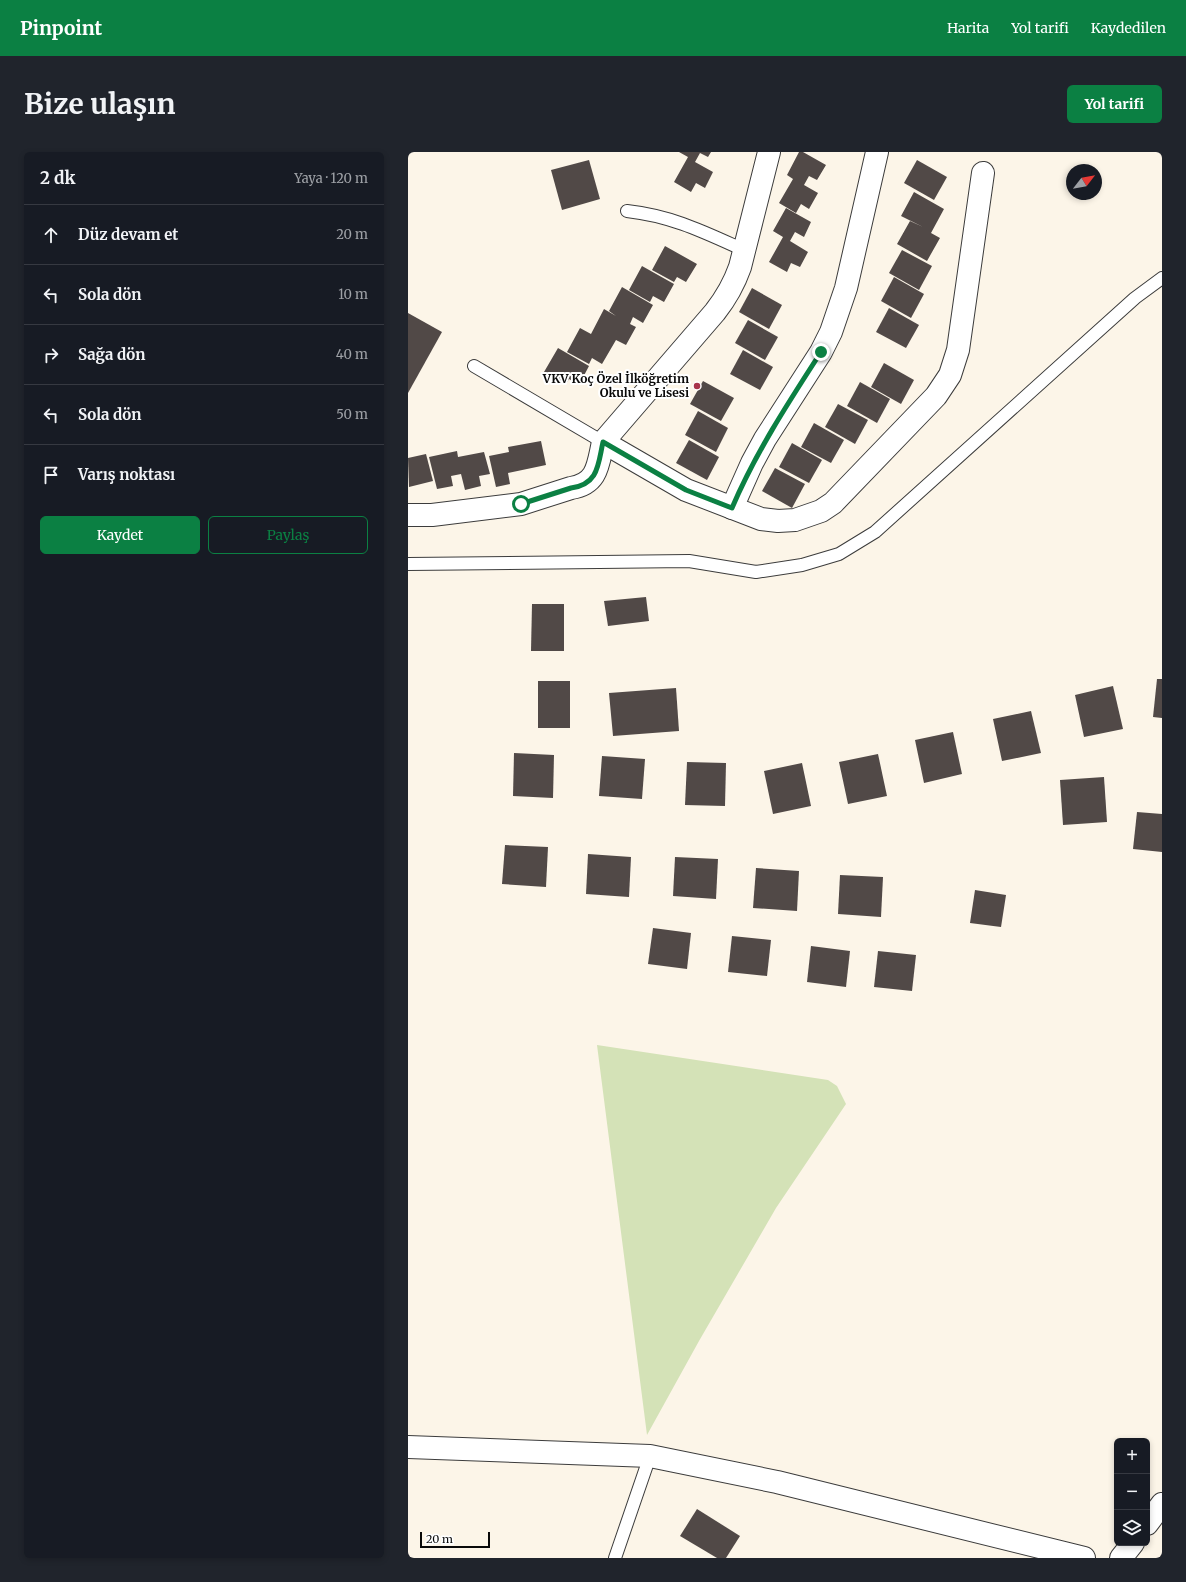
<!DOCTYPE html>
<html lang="tr">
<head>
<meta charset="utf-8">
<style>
	body { margin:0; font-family:Merriweather,serif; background:#20242c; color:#f1f3f6 }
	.controls { position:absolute; right:12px; bottom:12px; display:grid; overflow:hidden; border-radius:6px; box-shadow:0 2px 6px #0003 }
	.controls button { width:36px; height:36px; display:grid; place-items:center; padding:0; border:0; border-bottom:1px solid #363941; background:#171b24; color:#f1f3f6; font:20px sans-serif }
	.compass { position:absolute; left:658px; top:12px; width:36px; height:36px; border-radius:50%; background:#171b24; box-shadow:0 2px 6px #0003; rotate:59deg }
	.scale { position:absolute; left:12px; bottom:10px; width:70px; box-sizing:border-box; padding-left:4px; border:2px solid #090909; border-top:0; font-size:11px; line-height:14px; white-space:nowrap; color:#090909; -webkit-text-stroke:3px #fff; paint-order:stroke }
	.stop { position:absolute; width:12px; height:12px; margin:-9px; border:3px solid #0b8043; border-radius:50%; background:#fff }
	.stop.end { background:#0b8043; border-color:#fff; box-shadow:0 1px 4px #0008 }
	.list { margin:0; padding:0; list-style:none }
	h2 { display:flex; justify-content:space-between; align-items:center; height:52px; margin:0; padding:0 16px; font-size:17px }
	h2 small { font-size:13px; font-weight:400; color:#9ea1a6 }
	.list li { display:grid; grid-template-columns:26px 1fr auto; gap:12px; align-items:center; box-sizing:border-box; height:60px; padding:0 16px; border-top:1px solid #363941 }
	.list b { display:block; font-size:15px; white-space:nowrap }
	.list em { font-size:13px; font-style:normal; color:#9ea1a6 }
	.actions { display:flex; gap:8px; padding:12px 16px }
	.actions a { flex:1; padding:9px 0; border:1px solid #0b8043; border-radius:6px; text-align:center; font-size:14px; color:#0b8043 }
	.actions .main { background:#0b8043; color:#fff }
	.icon { flex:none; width:22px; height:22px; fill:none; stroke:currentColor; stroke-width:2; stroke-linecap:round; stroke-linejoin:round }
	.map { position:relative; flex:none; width:754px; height:1406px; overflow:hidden; border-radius:6px }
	header { display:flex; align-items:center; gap:24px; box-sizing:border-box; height:56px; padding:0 20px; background:#0b8043; color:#fff }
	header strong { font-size:19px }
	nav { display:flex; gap:22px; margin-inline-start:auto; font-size:14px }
	.intro { display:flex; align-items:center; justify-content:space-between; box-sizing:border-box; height:96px; padding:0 24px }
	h1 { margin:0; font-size:28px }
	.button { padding:10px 18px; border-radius:6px; background:#0b8043; color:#fff; font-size:14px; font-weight:700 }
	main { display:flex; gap:24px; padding:0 24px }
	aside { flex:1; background:#171b24; border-radius:6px; box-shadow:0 2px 6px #0003 }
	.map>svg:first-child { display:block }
</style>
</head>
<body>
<header>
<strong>Pinpoint</strong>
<nav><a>Harita</a><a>Yol tarifi</a><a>Kaydedilen</a></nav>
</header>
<div class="intro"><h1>Bize ulaşın</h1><a class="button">Yol tarifi</a></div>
<main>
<aside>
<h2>2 dk<small>Yaya · 120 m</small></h2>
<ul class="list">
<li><svg class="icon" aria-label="ahead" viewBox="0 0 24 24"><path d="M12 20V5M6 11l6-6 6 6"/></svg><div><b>Düz devam et</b></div><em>20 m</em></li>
<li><svg class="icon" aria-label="left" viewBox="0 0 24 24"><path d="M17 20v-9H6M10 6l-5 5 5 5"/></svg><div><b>Sola dön</b></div><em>10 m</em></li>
<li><svg class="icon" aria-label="right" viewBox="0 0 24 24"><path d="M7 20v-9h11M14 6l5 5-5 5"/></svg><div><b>Sağa dön</b></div><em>40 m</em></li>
<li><svg class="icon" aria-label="left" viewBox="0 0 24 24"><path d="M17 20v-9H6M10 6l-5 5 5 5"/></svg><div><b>Sola dön</b></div><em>50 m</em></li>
<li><svg class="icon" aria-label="arrive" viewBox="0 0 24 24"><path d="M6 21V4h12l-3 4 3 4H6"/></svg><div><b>Varış noktası</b></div></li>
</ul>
<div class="actions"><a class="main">Kaydet</a><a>Paylaş</a></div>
</aside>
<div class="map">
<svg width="754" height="1406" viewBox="0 0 754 1406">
	<rect width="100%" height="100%" fill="#fcf5e8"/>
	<path fill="#d4e2b7" d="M 189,893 L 420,928 L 429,934 L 438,952 L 368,1056 L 291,1189 L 239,1283 Z"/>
	<g fill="#514947">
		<path d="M 271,0 L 303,0 L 300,5 L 292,1 L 287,10 L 305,20 L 297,36 L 288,31 L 283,40 L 266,30 L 280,5 Z"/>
		<path d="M 391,0 L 395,0 L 418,13 L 409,28 L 401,24 L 396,33 L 410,41 L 401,57 L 393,52 L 388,61 L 371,51 L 385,27 L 379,23 Z"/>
		<path d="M 181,8 L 192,47 L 154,58 L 143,18 Z"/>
		<path d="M 509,8 L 539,25 L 526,48 L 496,31 Z"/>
		<path d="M 506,40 L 536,57 L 523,81 L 532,86 L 519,109 L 489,92 L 502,69 L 515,75 L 493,64 Z"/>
		<path d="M 378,56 L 403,70 L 396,85 L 387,80 L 382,89 L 400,100 L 392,115 L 383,111 L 379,120 L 361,110 L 375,85 L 365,79 Z"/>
		<path d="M 257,94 L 289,112 L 278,130 L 269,125 L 266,130 L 244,118 Z"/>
		<path d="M 494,98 L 524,114 L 511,138 L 481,121 Z"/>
		<path d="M 234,114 L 266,132 L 256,150 L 245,144 L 242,150 L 221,138 Z"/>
		<path d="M 486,125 L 516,142 L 503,166 L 473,149 Z"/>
		<path d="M 214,135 L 245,153 L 235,171 L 225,165 L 222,172 L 228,175 L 218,193 L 208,188 L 194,212 L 184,206 L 181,212 L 159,200 L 172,176 L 183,182 L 196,157 L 208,164 L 201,159 Z"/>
		<path d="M 344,136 L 374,153 L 361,177 L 331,160 Z"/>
		<path d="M 481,156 L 511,173 L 498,196 L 468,180 Z"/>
		<path d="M 0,161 L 34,180 L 0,241 Z"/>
		<path d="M 340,168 L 370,185 L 357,208 L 327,191 Z"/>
		<path d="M 150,196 L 181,214 L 171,233 L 161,227 L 158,232 L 136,220 Z"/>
		<path d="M 335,198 L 365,215 L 352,238 L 322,222 Z"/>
		<path d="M 476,211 L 506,228 L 493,252 L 463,235 Z"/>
		<path d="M 295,229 L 326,246 L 313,269 L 282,252 Z"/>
		<path d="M 452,230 L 482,247 L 469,271 L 439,254 Z"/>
		<path d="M 430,252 L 460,268 L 447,292 L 417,275 Z"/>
		<path d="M 290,259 L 320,276 L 308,300 L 277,283 Z"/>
		<path d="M 406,271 L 436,288 L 423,311 L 393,295 Z"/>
		<path d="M 281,288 L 311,305 L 299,328 L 268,311 Z"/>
		<path d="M 133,289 L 138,313 L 100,321 L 102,332 L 88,335 L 81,304 L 101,300 L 100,295 Z"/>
		<path d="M 384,291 L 414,308 L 401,331 L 371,315 Z"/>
		<path d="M 49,299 L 50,305 L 76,300 L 82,322 L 71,324 L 73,334 L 57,338 L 53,322 L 43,324 L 45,334 L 29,337 L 21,305 Z"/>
		<path d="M 18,302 L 25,329 L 1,335 L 0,306 Z"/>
		<path d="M 367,316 L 397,332 L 384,356 L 354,339 Z"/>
		<path d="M 238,445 L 241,469 L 200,474 L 196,449 Z"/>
		<path d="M 124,452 L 156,452 L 156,499 L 123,499 Z"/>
		<path d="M 749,527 L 754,527 L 754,566 L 745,565 Z"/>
		<rect x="130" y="529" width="32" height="47"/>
		<path d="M 705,534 L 715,577 L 676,585 L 667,543 Z"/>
		<path d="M 268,536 L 271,579 L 205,584 L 201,541 Z"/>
		<path d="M 623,559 L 633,601 L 594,609 L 585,567 Z"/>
		<path d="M 545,580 L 554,622 L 516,631 L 507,588 Z"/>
		<path d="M 106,601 L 146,603 L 145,646 L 105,644 Z"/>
		<path d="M 470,602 L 479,644 L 440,652 L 431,610 Z"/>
		<path d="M 194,604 L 237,607 L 234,647 L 191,644 Z"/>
		<path d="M 279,610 L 318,611 L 317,654 L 277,653 Z"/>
		<path d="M 394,611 L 403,654 L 365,662 L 356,619 Z"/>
		<path d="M 696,625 L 699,670 L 655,673 L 652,628 Z"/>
		<path d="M 729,660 L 754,662 L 754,700 L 725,697 Z"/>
		<path d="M 97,693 L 140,695 L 138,735 L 94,732 Z"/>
		<path d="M 180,702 L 223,705 L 221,745 L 178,742 Z"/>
		<path d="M 267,705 L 310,707 L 308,747 L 265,744 Z"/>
		<path d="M 348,716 L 391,719 L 389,759 L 345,756 Z"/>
		<path d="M 432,723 L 475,725 L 473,765 L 430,762 Z"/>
		<path d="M 567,738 L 598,743 L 593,775 L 562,771 Z"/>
		<path d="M 245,776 L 283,781 L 279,817 L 240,812 Z"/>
		<path d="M 324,784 L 363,788 L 359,824 L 320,820 Z"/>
		<path d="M 403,794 L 442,799 L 438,835 L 399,830 Z"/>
		<path d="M 470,799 L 508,803 L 504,839 L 466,835 Z"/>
		<path d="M 289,1357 L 332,1384 L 318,1406 L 309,1406 L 272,1384 Z"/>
	</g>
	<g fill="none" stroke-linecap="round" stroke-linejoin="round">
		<g stroke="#3c3c3c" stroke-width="14">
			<g id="lane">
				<path d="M 219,59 C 264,64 296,80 336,98"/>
				<path d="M 66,214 L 195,290"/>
				<path d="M 0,412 L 281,409 L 348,420 L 394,413 L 431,402 L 467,380 L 727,146 L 754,126"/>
				<path d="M 207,1406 L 242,1304"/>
			</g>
		</g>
		<g stroke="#3c3c3c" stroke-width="24">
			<g id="street">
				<path d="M 195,290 L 278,338 L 353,367 L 370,369 L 387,368 L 413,359 L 425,351 L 528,244 L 542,223 L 550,198 L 575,21"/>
				<path d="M 324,356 L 344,311 L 357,287 L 413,200 L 423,180 L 438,136 L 469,0"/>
				<path d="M 0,363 L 24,363 L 113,352 L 163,336 C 190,332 190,312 195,290 L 307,160 C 318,146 326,132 332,115 L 361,0"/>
				<path d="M 0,1295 L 242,1304 L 369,1330 L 676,1406"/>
				<path d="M 739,1372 L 754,1352"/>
				<path d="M 713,1406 L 725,1391"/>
			</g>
		</g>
		<use href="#lane" stroke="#fff" stroke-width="12"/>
		<use href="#street" stroke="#fff" stroke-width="22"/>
	</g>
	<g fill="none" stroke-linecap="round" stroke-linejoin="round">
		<path stroke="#0b8043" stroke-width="5" d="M 113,352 L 163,336 C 191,332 190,312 195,290 L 278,338 L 324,356 C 348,300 380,251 413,200"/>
	</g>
	<circle fill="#a8334b" stroke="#fff" stroke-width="1.5" cx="289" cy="234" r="4"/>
	<g text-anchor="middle" stroke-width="4" stroke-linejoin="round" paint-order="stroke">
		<g font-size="12" font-weight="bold" fill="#090909" stroke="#fff" text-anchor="end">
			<text x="281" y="231">VKV Koç Özel İlköğretim<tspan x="281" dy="14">Okulu ve Lisesi</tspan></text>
		</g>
	</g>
</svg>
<div class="controls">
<button>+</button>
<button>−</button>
<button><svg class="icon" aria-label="layers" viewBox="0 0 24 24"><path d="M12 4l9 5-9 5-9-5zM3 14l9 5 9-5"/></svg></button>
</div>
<svg class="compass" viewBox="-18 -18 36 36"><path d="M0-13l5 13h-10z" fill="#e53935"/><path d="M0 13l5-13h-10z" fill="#9ea1a6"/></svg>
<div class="scale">20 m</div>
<div class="stop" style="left:113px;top:352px"></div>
<div class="stop end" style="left:413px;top:200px"></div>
</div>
</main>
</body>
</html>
